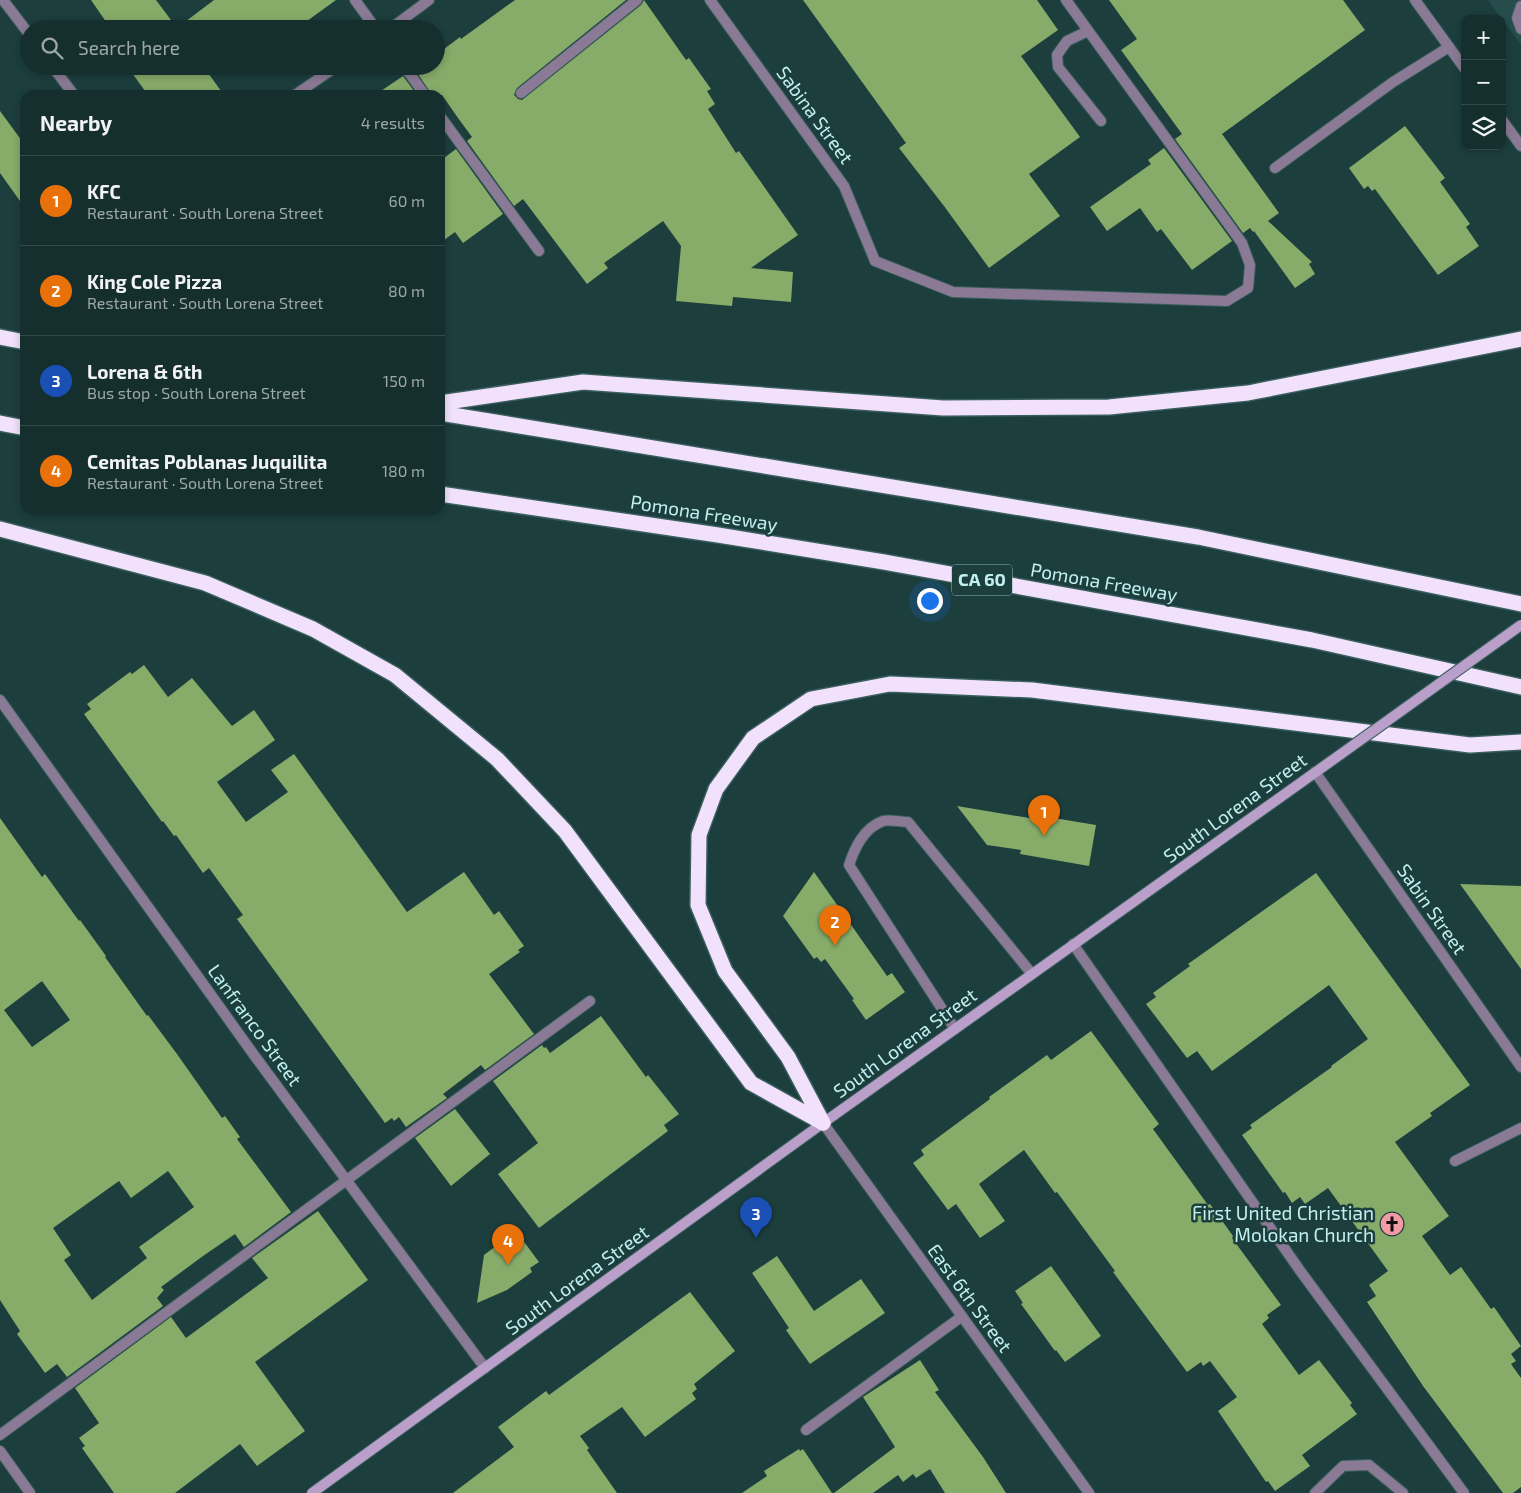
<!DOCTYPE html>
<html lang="en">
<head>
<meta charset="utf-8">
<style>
	body { margin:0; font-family:"Exo 2",sans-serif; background:#223a3a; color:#f1f3f6 }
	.controls { position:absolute; right:15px; top:15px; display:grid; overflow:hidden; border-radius:10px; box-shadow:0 2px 8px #0003 }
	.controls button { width:45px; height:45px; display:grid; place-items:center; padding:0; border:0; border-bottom:1px solid #344a4a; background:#152e2e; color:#f1f3f6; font:25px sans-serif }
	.you { position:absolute; left:929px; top:600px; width:18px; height:18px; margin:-12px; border:4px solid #fff; border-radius:50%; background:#1a73e8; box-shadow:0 0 0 8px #1a73e833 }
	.badge { display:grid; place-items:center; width:32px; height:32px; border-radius:50%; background:#8bbbb9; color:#fff; font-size:16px; font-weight:700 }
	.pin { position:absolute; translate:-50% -41px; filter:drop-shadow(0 1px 2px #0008) }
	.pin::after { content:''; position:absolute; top:26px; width:18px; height:15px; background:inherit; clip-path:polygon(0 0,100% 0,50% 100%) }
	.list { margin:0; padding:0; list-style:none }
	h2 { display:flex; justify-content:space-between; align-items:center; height:65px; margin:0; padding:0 20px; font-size:21px }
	h2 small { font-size:16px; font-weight:400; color:#9da8aa }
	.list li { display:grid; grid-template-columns:32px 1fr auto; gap:15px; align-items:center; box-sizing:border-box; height:90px; padding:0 20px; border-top:1px solid #344a4a }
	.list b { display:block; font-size:19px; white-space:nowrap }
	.list p { margin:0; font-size:16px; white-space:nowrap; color:#9da8aa }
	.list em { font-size:16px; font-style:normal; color:#9da8aa }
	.icon { flex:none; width:28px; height:28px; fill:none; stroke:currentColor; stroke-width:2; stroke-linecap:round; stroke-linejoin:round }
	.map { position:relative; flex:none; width:1521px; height:1493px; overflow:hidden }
	.search { position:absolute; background:#152e2e; box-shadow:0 2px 8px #0003; left:20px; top:20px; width:425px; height:55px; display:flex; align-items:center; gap:12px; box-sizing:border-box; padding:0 18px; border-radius:28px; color:#9da8aa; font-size:19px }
	.panel { position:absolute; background:#152e2e; box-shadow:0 2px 8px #0003; left:20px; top:90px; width:425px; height:425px; border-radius:15px }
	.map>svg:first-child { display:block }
</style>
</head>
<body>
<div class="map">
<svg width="1521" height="1493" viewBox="0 0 1521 1493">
	<rect width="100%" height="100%" fill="#1c3e3d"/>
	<path fill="#264d4c" d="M 1488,0 L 1521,0 L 1521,45 L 1502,19 Z"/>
	<g fill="#87ab69" fill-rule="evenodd">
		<path d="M 91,0 L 156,0 L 177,28 L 214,0 L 336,0 L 296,29 L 111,29 Z"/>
		<path d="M 515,0 L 626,0 L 517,88 L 514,95 L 518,99 L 522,100 L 641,5 L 644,0 L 686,60 L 689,58 L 711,89 L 707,91 L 715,104 L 708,109 L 736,153 L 739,151 L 798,235 L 751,268 L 793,272 L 791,302 L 733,297 L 732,306 L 676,301 L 681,246 L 663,221 L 604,263 L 608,268 L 587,284 L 523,199 L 514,206 L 467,141 L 472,137 L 458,118 L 442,95 L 432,95 L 414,68 L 416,66 L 436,66 L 436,55 L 460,37 L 461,39 Z"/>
		<path d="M 803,0 L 1037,0 L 1058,30 L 1021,56 L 1080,137 L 1029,174 L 1060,216 L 989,268 L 944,206 L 899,148 L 906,143 Z"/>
		<path d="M 1109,0 L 1343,0 L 1365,30 L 1222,134 L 1279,213 L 1268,221 L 1312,262 L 1309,264 L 1315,274 L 1295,288 L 1254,231 L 1253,232 L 1250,228 L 1243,233 L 1175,139 L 1182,134 L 1121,50 L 1137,39 Z"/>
		<path d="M 127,66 L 203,66 L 224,95 L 148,95 Z"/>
		<path d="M 403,76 L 417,95 L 375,95 Z"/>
		<path d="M 0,111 L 25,145 L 25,208 L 0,173 Z"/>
		<path d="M 1405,126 L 1445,178 L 1440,182 L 1470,224 L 1466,227 L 1479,246 L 1438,275 L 1375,189 L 1372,191 L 1368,186 L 1364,189 L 1349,168 Z"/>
		<path d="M 1164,148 L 1232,241 L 1192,270 L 1161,229 L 1157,232 L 1140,208 L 1107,231 L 1090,207 L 1151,164 L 1148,160 Z"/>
		<path d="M 456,149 L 503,214 L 463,243 L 455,232 L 440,243 L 440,161 Z"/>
		<path d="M 144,665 L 168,697 L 192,678 L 232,726 L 254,710 L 275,740 L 217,782 L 246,822 L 288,792 L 271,770 L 294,754 L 407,912 L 464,872 L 494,915 L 499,911 L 524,946 L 518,950 L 520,952 L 489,974 L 534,1034 L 485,1070 L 481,1065 L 443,1094 L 447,1098 L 406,1127 L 399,1117 L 394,1121 L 392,1118 L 385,1123 L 237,919 L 243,915 L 209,868 L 203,873 L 176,835 L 174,836 L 163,821 L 162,822 L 84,714 L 91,709 L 87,704 L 130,672 L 132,674 Z"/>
		<path d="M 957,806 L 1041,820 L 1042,816 L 1096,825 L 1089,866 L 1020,854 L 1021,850 L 987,845 Z"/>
		<path d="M 0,818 L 42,877 L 45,874 L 79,921 L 80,920 L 106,956 L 105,957 L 147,1016 L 148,1015 L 177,1054 L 222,1118 L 225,1116 L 240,1137 L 237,1139 L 291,1212 L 244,1247 L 235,1234 L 203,1256 L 161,1287 L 164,1290 L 157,1298 L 163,1306 L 67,1377 L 57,1364 L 45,1373 L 17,1334 L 20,1331 L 0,1300 ZM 42,981 L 70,1020 L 32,1047 L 4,1010 ZM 168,1171 L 194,1207 L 139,1247 L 147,1258 L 92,1300 L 64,1260 L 71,1255 L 53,1228 L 119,1181 L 131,1198 Z"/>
		<path d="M 814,872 L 887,976 L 892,973 L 905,992 L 866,1020 L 852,1000 L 854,999 L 825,959 L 821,962 L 817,957 L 814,959 L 783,916 Z"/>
		<path d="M 1316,873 L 1470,1085 L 1430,1113 L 1432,1116 L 1395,1142 L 1449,1216 L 1422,1236 L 1450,1275 L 1461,1267 L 1491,1309 L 1494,1307 L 1521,1346 L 1511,1354 L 1516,1361 L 1511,1364 L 1521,1378 L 1521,1487 L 1513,1493 L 1503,1493 L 1423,1386 L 1367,1302 L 1376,1296 L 1369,1285 L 1388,1271 L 1328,1188 L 1305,1204 L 1300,1197 L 1292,1203 L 1285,1192 L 1283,1193 L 1242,1135 L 1252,1128 L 1250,1125 L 1332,1067 L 1331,1066 L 1368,1039 L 1329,985 L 1212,1071 L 1197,1051 L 1187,1058 L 1146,1004 L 1156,997 L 1153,993 L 1190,966 L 1188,964 Z"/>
		<path d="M 1460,884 L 1521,886 L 1521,969 Z"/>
		<path d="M 601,1016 L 646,1077 L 648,1075 L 679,1114 L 664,1125 L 668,1131 L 539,1228 L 498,1174 L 538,1143 L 493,1081 L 542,1045 L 544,1048 L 546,1047 L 550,1053 Z"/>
		<path d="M 1091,1031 L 1159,1124 L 1153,1129 L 1208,1205 L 1210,1204 L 1233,1236 L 1232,1238 L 1281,1305 L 1267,1315 L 1269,1318 L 1262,1324 L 1299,1375 L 1319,1360 L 1352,1403 L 1350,1405 L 1357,1414 L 1302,1455 L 1310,1466 L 1275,1491 L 1268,1481 L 1266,1482 L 1218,1411 L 1237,1397 L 1210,1361 L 1203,1366 L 1201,1362 L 1187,1372 L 1113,1272 L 1115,1271 L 1057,1192 L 1055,1193 L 1024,1150 L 979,1184 L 1005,1221 L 980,1238 L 956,1204 L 948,1210 L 913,1163 L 924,1155 L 921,1150 L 990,1099 L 989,1097 L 1047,1055 L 1051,1060 Z"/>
		<path d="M 455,1109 L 490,1154 L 451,1186 L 415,1138 Z"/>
		<path d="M 318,1211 L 368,1280 L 255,1362 L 305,1431 L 257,1466 L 240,1444 L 175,1493 L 114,1493 L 82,1448 L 85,1446 L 79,1438 L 99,1423 L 75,1388 L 171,1317 L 186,1338 L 268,1278 L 252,1258 Z"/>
		<path d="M 516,1231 L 539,1262 L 530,1268 L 532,1272 L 507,1290 L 477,1303 L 484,1255 Z"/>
		<path d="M 777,1256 L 814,1311 L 861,1279 L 885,1313 L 810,1364 L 786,1330 L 789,1328 L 752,1273 Z"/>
		<path d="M 1051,1266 L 1101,1336 L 1065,1362 L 1056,1350 L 1055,1351 L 1021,1304 L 1023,1303 L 1015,1291 Z"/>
		<path d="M 690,1292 L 735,1351 L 694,1384 L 697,1389 L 692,1393 L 696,1399 L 645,1437 L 622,1407 L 580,1436 L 589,1448 L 587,1450 L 617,1493 L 453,1493 L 514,1447 L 498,1427 L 546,1391 L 549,1395 Z"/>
		<path d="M 920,1360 L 939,1390 L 935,1392 L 983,1457 L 1006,1493 L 945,1493 L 930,1469 L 916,1478 L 913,1474 L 903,1482 L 898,1475 L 873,1493 L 834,1493 L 895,1447 L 863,1397 Z"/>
		<path d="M 799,1449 L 800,1451 L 803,1449 L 832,1493 L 742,1493 L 767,1476 L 764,1471 Z"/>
	</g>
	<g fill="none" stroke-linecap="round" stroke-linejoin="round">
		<g stroke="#3a5e5d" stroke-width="12">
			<g id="lane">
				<path d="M 355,0 L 376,29"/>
				<path d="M 1521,6 L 1517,18 L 1521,29"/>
				<path d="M 1088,31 L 1067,41 L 1057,55 L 1058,67 L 1101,121"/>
				<path d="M 404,66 L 425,95"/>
				<path d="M 521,93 L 637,0"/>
				<path d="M 440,116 L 539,251"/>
				<path d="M 1275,168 L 1393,82 L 1449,47"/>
				<path d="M 875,261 L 953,292 L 1227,301 L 1248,288 L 1250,265 L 1242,243 L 1066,0"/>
				<path d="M 1073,944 L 1301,1272 L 1464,1493"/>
				<path d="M 955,1029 L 849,865 C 855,847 864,828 883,821 C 890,819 900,822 908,822 L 1032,974"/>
				<path d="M 1455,1161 L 1521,1128"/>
				<path d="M 806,1430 L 961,1317"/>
				<path d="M 0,1435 L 590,1001"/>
				<path d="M 1315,1493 L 1343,1466 L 1369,1465 L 1403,1493"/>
			</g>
		</g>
		<g stroke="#3a5e5d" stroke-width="12">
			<g id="street">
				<path d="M 3,0 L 29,34"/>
				<path d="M 710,0 L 844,186 L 875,261"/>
				<path d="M 1415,0 L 1465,69"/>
				<path d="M 390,29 L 429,0"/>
				<path d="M 52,66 L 74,95"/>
				<path d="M 295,95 L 337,66"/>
				<path d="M 1502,120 L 1521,146"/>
				<path d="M 0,700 L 254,1055 L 485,1368"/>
				<path d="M 1315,772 L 1521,1067"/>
				<path d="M 823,1123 L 1089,1493"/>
				<path d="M 0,1451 L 30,1493"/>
			</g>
		</g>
		<g stroke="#3a5e5d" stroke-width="12">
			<path id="secondary" d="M 312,1493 L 823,1123 L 1341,754"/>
		</g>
		<g stroke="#3a5e5d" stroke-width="18">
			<g id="highway">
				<path d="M 0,337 L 25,342"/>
				<path d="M 440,403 L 583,382 L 943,408 L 1109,407 L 1248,393 L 1521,339"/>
				<path d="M 440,413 L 1198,537 L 1521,604"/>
				<path d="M 0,423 L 25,428"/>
				<path d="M 440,494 L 718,535 L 884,562 L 1312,640 L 1521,687"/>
				<path d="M 0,529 L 205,583 L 313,629 L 395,675 L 497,759 L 565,831 L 751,1083 L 823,1123"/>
				<path d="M 823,1123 L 788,1057 L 725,971 L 698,905 L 699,835 L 716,789 L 753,738 L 811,699 L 890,684 L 1032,690 L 1470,745 L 1521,742"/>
			</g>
		</g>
		<use href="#lane" stroke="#8b7a95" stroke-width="10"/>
		<use href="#street" stroke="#8b7a95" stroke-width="10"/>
		<use href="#secondary" stroke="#ba9fcb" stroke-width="10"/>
		<use href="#highway" stroke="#f1e1fc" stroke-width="15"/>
		<g stroke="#3a5e5d" stroke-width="12" stroke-linecap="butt">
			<path id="secondary-bridge" d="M 1341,754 L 1521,625"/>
		</g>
		<use href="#secondary-bridge" stroke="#ba9fcb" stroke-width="10"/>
	</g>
	<defs>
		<g id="church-disc" transform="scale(1.25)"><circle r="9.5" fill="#f49aa5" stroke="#1c3e3d"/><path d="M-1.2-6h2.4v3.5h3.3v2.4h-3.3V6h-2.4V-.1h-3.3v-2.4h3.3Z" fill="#111"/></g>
	</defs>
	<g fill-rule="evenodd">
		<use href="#church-disc" x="1392" y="1224"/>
	</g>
	<g text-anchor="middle" stroke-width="5" stroke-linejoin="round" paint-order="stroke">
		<rect fill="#1c3e3d" stroke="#8fbbb9" stroke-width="1" x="952" y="564.5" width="60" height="31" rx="4"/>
		<g font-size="18" font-weight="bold" fill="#c0f0ee">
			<text x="982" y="586">CA 60</text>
		</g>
		<g font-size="19" fill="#c0f0ee" stroke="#1c3e3d">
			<text transform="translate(815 115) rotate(54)" y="7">Sabina Street</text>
			<text transform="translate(704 513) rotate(9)" y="7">Pomona Freeway</text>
			<text transform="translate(1104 582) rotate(10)" y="7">Pomona Freeway</text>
			<text transform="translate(1235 808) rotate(-36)" y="7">South Lorena Street</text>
			<text transform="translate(1432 909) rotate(55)" y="7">Sabin Street</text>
			<text transform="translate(255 1025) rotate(54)" y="7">Lanfranco Street</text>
			<text transform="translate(905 1043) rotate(-36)" y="7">South Lorena Street</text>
			<text transform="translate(577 1280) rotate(-36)" y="7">South Lorena Street</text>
			<text transform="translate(970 1298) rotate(54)" y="7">East 6th Street</text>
		</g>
		<g font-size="19" fill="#c0f0ee" stroke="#1c3e3d" text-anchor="end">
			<text x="1374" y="1220">First United Christian<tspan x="1374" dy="22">Molokan Church</tspan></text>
		</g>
	</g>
</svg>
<div class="controls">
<button>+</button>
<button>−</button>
<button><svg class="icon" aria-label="layers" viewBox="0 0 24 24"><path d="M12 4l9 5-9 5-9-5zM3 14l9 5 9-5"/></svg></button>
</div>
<div class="you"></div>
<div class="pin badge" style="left:1044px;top:836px;background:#e8710a">1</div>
<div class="pin badge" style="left:835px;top:946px;background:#e8710a">2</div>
<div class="pin badge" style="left:756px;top:1238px;background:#1a4fb4">3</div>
<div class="pin badge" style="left:508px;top:1265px;background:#e8710a">4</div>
<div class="search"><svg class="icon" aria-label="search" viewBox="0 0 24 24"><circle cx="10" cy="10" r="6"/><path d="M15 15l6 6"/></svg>Search here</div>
<section class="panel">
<h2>Nearby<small>4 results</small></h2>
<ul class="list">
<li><span class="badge" style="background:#e8710a">1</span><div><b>KFC</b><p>Restaurant · South Lorena Street</p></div><em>60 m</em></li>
<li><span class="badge" style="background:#e8710a">2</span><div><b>King Cole Pizza</b><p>Restaurant · South Lorena Street</p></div><em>80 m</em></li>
<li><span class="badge" style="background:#1a4fb4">3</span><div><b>Lorena &amp; 6th</b><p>Bus stop · South Lorena Street</p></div><em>150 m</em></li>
<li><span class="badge" style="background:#e8710a">4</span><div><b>Cemitas Poblanas Juquilita</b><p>Restaurant · South Lorena Street</p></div><em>180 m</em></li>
</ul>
</section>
</div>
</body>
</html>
